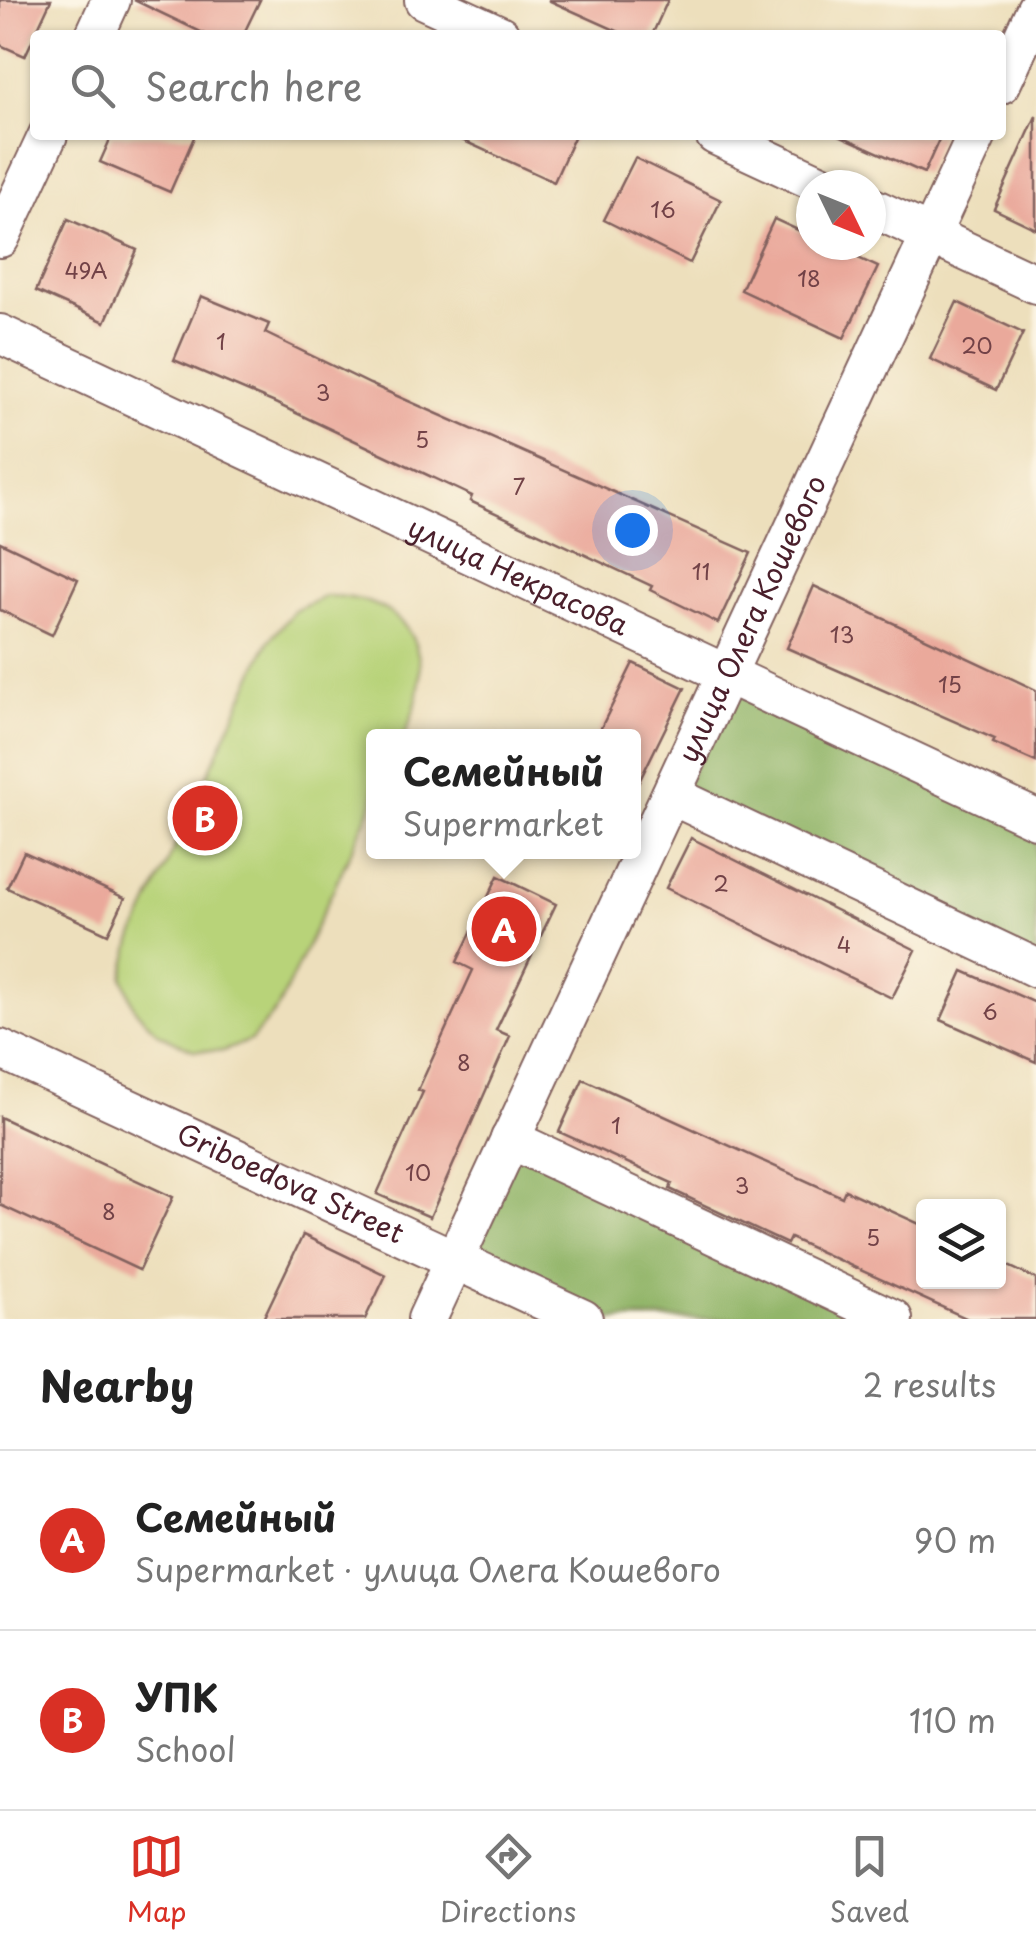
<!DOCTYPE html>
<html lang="en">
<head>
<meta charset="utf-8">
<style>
	body { margin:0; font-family:"Playpen Sans",sans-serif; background:#f2f2f2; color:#222 }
	.controls { position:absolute; right:30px; bottom:30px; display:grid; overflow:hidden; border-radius:10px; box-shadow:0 2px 8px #0004 }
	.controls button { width:90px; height:90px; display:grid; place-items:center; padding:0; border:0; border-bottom:2px solid #e0e0e0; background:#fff; color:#222; font:50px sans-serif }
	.compass { position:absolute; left:796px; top:170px; width:90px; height:90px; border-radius:50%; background:#fff; box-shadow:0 2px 8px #0004; rotate:133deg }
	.you { position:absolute; left:632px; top:530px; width:35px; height:35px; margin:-25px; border:8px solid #fff; border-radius:50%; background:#1a73e8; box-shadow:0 0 0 15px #1a73e833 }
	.badge { display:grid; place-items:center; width:65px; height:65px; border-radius:50%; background:#d93025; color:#fff; font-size:32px; font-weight:700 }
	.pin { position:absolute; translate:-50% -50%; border:5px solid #fff; box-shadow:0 2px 10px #0006 }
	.popup { position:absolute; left:366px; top:729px; width:275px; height:130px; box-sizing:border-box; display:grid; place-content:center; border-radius:10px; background:#fff; filter:drop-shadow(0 2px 8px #0005); font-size:32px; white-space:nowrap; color:#767676 }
	.popup b { font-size:38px; color:#222 }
	.popup::after { content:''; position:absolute; left:50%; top:100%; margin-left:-20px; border:20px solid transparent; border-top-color:#fff }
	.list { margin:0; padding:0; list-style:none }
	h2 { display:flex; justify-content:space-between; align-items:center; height:130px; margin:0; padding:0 40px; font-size:42px }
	h2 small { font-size:32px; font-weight:400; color:#767676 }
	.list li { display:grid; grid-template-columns:65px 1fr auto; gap:30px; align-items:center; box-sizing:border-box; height:180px; padding:0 40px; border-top:2px solid #e0e0e0 }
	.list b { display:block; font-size:38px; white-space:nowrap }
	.list p { margin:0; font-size:32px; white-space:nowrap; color:#767676 }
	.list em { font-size:32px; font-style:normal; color:#767676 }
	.icon { flex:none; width:55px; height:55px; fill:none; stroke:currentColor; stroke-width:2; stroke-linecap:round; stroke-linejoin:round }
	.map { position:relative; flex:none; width:1036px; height:1319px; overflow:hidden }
	.search { position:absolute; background:#fff; box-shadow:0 2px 8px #0004; left:30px; right:30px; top:30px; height:110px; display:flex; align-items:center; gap:25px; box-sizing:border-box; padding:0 35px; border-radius:10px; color:#767676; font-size:38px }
	.sheet { height:490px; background:#fff }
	nav { display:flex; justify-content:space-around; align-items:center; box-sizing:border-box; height:140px; border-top:2px solid #e0e0e0; background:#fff; font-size:28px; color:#767676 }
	nav a { display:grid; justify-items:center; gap:5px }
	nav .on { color:#d93025 }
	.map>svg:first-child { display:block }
</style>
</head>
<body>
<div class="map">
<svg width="1036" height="1319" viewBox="0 0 1036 1319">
	<rect width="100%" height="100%" fill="#fcf5e5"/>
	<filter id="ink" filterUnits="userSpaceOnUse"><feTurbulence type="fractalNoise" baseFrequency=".01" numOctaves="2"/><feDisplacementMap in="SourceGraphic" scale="20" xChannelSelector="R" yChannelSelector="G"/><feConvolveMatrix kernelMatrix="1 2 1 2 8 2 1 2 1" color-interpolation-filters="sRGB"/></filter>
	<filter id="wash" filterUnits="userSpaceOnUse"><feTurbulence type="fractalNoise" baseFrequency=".0048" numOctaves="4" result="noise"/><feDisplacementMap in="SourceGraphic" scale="40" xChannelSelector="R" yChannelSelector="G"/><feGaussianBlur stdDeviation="2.25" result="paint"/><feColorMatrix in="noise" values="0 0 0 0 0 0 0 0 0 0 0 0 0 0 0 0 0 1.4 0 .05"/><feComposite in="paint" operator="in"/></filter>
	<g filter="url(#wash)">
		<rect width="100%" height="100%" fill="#eddfbc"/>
		<path fill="#b8d379" stroke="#817952" stroke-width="2.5" d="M 326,596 C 416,597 440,660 404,736 L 374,736 L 374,802 L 278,1008 L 251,1040 L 224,1051 L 193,1050 L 159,1034 L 135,1010 L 123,977 L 132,941 L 268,642 L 294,611 Z"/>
		<g fill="#92b569" stroke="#6e6a4a" stroke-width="2.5">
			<path d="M 733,687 L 1036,831 L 1036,960 L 682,792 Z"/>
			<path d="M 516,1150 L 876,1319 L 604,1319 L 467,1255 Z"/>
		</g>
		<g id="blocks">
			<g fill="#eaa99b">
				<path d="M 0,0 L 51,0 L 25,56 L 0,45 Z"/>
				<path d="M 134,0 L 260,0 L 243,35 L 207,35 Z"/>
				<path d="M 548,0 L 668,0 L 652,35 L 626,35 Z"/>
				<path d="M 1036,116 L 1036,229 L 994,209 Z"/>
				<path d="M 112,135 L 195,135 L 170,192 L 100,162 Z"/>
				<path d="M 451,135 L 575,135 L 554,182 Z"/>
				<path d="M 839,135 L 941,135 L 924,173 Z"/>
				<path d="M 635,158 L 721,200 L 690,263 L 604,220 Z"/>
				<path d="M 68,219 L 137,250 L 105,322 L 36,291 Z"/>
				<path d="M 774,219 L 811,236 L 811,245 L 830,245 L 878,267 L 844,338 L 741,290 Z"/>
				<path d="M 201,296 L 269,324 L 265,333 L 370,384 L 751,553 L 718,623 L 650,590 L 652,586 L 470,501 L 472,496 L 275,403 L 174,360 Z"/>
				<path d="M 957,302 L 1023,333 L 996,390 L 930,359 Z"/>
				<path d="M 0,542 L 78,579 L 52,635 L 0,610 Z"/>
				<path d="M 814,586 L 1036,690 L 1036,762 L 993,743 L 995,739 L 787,648 Z"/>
				<path d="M 633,663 L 685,688 L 634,792 L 634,736 L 597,736 Z"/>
				<path d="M 691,838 L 916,950 L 892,998 L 666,888 Z"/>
				<path d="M 24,852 L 125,898 L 108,934 L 7,888 Z"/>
				<path d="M 498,876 L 556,904 L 496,1030 L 510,1036 L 430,1217 L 377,1194 L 423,1092 L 418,1090 L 473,970 L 457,962 Z"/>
				<path d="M 963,971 L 1036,1003 L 1036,1062 L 941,1020 Z"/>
				<path d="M 583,1079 L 842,1197 L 845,1190 L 924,1226 L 924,1282 L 998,1282 L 998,1261 L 1036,1279 L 1036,1319 L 968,1319 L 790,1238 L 787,1244 L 670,1189 L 672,1183 L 559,1132 Z"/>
				<path d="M 0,1117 L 173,1197 L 139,1270 L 0,1205 Z"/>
				<path d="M 303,1235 L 386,1275 L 365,1319 L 263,1319 Z"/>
			</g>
		</g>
	</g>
	<g filter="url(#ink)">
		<use href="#blocks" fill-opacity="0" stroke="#83625e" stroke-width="2.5"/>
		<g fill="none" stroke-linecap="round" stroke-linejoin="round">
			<g stroke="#83625e" stroke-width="42">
				<g id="minor">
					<path d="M 424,0 L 500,35"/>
					<path d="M 95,35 L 111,0"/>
					<path d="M 1001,84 L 1036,9"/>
					<path d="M 715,135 L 823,185"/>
					<path d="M 871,207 L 1036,284"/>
					<path d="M 0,238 L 48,135"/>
					<path id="s1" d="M 0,334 L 1036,819"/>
					<path d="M 671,795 L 1036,968"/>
					<path id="s2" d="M 0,1049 L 583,1319"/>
					<path d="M 510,1139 L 893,1319"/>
					<path id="s3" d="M 427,1319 L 977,135"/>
				</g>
			</g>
			<use href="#minor" stroke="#fff" stroke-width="38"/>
		</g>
	</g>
	<g text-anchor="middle" stroke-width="8" stroke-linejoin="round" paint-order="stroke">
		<g font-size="22" fill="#724247">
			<text x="663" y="218">16</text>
			<text x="86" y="279">49А</text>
			<text x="809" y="287">18</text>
			<text x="221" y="350">1</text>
			<text x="977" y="354">20</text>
			<text x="323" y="401">3</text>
			<text x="422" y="448">5</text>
			<text x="519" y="495">7</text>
			<text x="701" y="580">11</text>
			<text x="842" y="643">13</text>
			<text x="950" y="693">15</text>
			<text x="721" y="892">2</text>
			<text x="844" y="953">4</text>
			<text x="990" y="1020">6</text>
			<text x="464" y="1071">8</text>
			<text x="616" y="1134">1</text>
			<text x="418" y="1181">10</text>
			<text x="742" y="1194">3</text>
			<text x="109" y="1220">8</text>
			<text x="873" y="1246">5</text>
		</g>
		<g font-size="28" fill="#4a1f2b" stroke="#fcf5e5">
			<text dy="10" stroke="none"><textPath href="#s1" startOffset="572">улица Некрасова</textPath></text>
			<text dy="10" stroke="none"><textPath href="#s3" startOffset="772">улица Олега Кошевого</textPath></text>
			<text dy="10" stroke="none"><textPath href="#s2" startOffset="320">Griboedova Street</textPath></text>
		</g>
	</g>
</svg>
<div class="controls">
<button><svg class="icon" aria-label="layers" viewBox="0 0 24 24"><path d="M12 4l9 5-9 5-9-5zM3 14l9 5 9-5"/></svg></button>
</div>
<svg class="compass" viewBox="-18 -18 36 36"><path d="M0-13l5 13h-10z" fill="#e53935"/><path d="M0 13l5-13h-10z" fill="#767676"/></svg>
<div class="you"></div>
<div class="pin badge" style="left:504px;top:929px">A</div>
<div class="popup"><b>Семейный</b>Supermarket</div>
<div class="pin badge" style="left:205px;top:818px">B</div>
<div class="search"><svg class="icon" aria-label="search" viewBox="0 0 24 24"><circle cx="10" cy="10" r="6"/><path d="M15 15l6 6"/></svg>Search here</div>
</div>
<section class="sheet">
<h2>Nearby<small>2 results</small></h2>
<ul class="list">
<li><span class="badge">A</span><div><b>Семейный</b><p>Supermarket · улица Олега Кошевого</p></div><em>90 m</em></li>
<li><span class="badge">B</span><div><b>УПК</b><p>School</p></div><em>110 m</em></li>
</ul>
</section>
<nav>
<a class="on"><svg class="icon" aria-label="map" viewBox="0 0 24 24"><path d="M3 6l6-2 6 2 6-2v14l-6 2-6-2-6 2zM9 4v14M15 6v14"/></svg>Map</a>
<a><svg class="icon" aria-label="directions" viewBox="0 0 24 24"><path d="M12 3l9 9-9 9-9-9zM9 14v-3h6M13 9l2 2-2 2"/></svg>Directions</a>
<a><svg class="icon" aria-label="saved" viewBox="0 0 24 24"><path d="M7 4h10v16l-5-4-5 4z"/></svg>Saved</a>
</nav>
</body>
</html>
